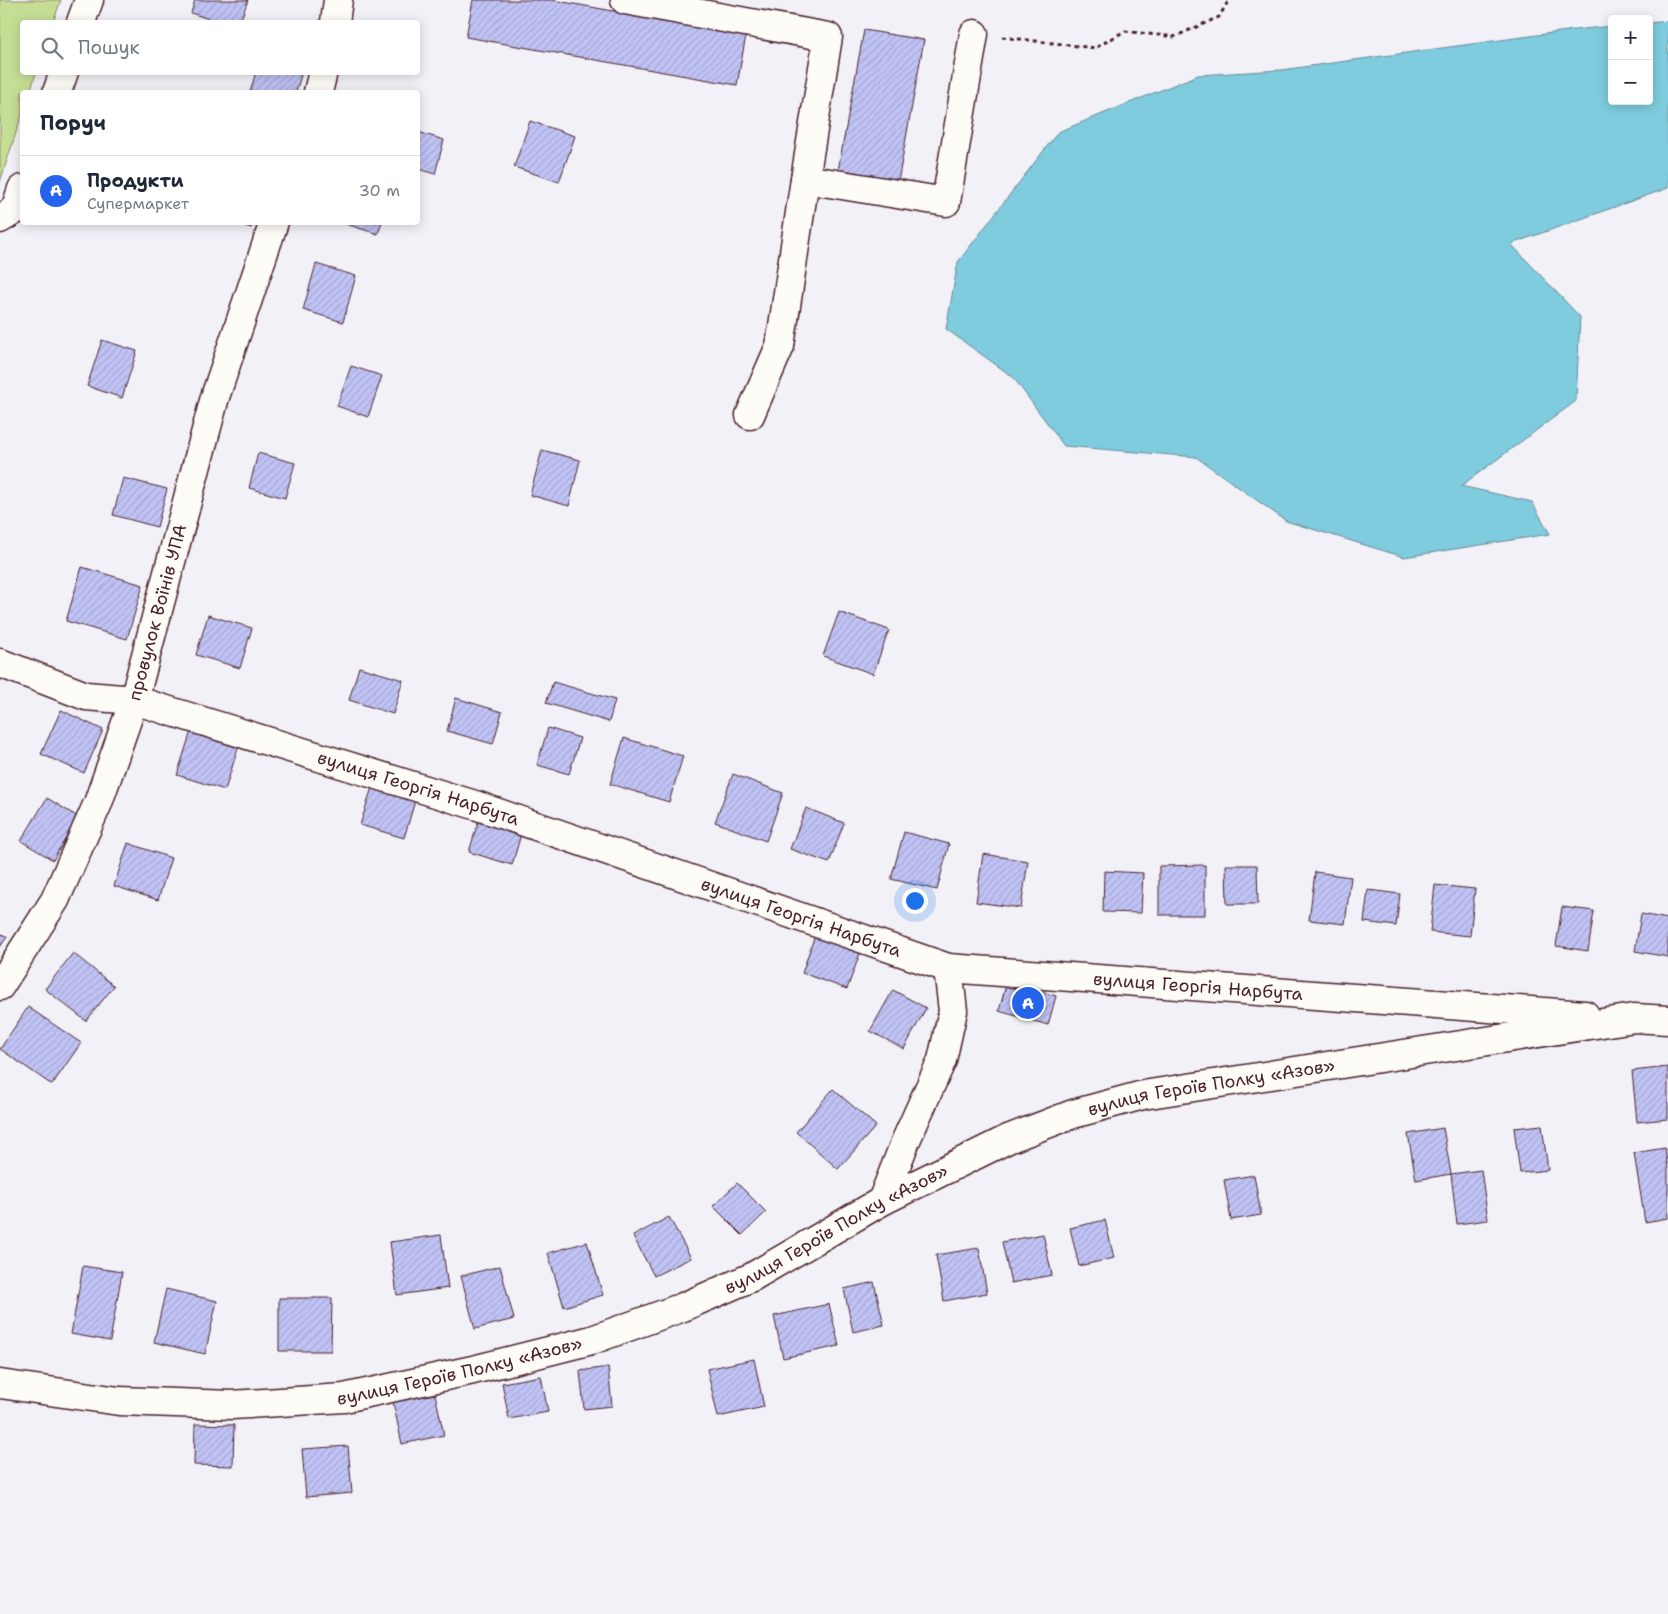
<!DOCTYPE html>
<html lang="uk">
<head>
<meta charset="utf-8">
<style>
	body { margin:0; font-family:"Shantell Sans",sans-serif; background:#f6f6f7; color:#1f2937 }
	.controls { position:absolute; right:15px; top:15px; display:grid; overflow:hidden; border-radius:5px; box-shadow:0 2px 12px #0003 }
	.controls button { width:45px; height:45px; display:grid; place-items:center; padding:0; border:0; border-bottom:1px solid #e0e1e3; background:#fff; color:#1f2937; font:25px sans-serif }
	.you { position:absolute; left:914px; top:900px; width:18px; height:18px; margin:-12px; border:4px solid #fff; border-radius:50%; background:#1a73e8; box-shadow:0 0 0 8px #1a73e833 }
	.badge { display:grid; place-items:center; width:32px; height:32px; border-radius:50%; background:#2563eb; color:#fff; font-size:16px; font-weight:700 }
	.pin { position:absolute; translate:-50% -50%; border:2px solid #fff; box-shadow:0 1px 5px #0006 }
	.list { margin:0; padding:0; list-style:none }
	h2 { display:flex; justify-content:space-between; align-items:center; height:65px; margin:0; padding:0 20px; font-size:21px }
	h2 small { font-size:16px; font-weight:400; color:#747a83 }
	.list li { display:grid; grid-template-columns:32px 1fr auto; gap:15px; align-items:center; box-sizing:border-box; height:70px; padding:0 20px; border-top:1px solid #e0e1e3 }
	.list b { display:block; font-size:19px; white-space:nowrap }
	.list p { margin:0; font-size:16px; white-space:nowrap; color:#747a83 }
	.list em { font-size:16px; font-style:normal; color:#747a83 }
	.icon { flex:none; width:28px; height:28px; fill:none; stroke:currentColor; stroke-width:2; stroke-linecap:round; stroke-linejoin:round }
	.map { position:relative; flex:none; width:1668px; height:1614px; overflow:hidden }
	.search { position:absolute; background:#fff; box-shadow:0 2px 12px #0003; left:20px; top:20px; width:400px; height:55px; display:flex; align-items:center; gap:12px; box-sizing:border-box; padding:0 18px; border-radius:5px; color:#747a83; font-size:19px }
	.panel { position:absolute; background:#fff; box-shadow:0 2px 12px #0003; left:20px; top:90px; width:400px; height:135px; border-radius:5px }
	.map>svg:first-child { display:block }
</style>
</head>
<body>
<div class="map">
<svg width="1668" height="1614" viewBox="0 0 1668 1614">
	<defs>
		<pattern id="building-hatch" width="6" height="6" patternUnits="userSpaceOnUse" patternTransform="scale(1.25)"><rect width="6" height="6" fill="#c0c3f5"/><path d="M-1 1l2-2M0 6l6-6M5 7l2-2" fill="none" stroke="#a6a7d2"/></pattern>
	</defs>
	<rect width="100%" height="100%" fill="#f1f1f7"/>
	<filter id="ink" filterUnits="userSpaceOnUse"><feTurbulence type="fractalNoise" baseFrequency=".02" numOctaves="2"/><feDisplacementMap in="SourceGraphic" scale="10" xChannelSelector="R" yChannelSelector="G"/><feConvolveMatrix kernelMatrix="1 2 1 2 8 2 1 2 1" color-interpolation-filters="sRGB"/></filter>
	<g filter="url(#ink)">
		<path fill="#c5de94" stroke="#887e60" d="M 0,0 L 61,0 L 53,22 L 22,22 L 22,72 L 36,73 L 30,92 L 22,92 L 22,114 L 0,182 Z"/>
		<path fill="#7eccdd" stroke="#698796" d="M 1668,21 L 1668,188 L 1511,244 L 1580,317 L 1576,401 L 1461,486 L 1532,502 L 1550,534 L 1404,557 L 1286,521 L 1196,457 L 1064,446 L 1013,377 L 946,329 L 958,262 L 1058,132 L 1198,75 L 1281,70 L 1574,30 L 1612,26 L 1612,101 L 1649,101 L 1649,23 Z"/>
		<g fill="url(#building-hatch)" stroke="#4a1f2b">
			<path d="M 195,0 L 248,0 L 240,22 L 218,22 L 191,13 Z"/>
			<path d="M 473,0 L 552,0 L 746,35 L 737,85 L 466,37 Z"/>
			<path d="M 864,30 L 924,40 L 897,187 L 837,176 Z"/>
			<path d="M 256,72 L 292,72 L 301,75 L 296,92 L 250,92 Z"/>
			<path d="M 530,121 L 575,136 L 559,182 L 514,167 Z"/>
			<path d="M 418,132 L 444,140 L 435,174 L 418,169 Z"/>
			<path d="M 233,222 L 253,222 L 251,228 Z"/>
			<path d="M 339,222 L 382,222 L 378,234 Z"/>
			<path d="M 316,264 L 356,276 L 343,322 L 303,310 Z"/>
			<path d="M 102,340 L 137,351 L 122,398 L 87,386 Z"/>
			<path d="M 351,366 L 382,376 L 368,417 L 337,406 Z"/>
			<path d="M 542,450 L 580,460 L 569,506 L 530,495 Z"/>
			<path d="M 258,453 L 295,463 L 285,498 L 249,488 Z"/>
			<path d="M 123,478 L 167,489 L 157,527 L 113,515 Z"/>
			<path d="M 82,567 L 143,585 L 127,639 L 66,621 Z"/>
			<path d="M 839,612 L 889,630 L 873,674 L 823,656 Z"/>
			<path d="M 208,615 L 252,628 L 240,668 L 196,655 Z"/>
			<path d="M 359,667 L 403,680 L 393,714 L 349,700 Z"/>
			<path d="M 553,682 L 615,700 L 609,722 L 546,703 Z"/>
			<path d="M 456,698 L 502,712 L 493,744 L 447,731 Z"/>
			<path d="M 61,710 L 103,730 L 84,773 L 41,754 Z"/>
			<path d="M 548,728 L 580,738 L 569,774 L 537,765 Z"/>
			<path d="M 191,731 L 239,745 L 225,790 L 177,775 Z"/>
			<path d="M 624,738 L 683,756 L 669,802 L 610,784 Z"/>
			<path d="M 733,774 L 783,793 L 766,841 L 715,822 Z"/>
			<path d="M 374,781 L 417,794 L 404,838 L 360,825 Z"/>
			<path d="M 47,798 L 78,817 L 53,860 L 21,841 Z"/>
			<path d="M 806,808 L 844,823 L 829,863 L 790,849 Z"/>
			<path d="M 479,819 L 522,831 L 512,865 L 469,852 Z"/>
			<path d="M 904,832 L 949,844 L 937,890 L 891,879 Z"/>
			<path d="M 128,843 L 171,858 L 158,900 L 114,886 Z"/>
			<path d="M 983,854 L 1028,861 L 1021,908 L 976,902 Z"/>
			<path d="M 1205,865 L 1205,915 L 1159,915 L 1159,866 Z"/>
			<path d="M 1226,865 L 1257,865 L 1258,904 L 1227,904 Z"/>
			<path d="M 1104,871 L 1143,873 L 1141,913 L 1103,912 Z"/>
			<path d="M 1315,872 L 1351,877 L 1345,924 L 1309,920 Z"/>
			<path d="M 1435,885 L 1475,889 L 1470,936 L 1430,932 Z"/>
			<path d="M 1368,890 L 1400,894 L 1396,926 L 1364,922 Z"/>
			<path d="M 1562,907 L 1594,911 L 1588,951 L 1556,946 Z"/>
			<path d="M 1641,914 L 1668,919 L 1668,957 L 1635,951 Z"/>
			<path d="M 817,929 L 863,945 L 847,989 L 802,973 Z"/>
			<path d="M 0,933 L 7,937 L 0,947 Z"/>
			<path d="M 73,953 L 114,986 L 86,1021 L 45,989 Z"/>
			<path d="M 1007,981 L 1056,996 L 1048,1025 L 999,1011 Z"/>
			<path d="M 893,990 L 926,1008 L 904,1049 L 870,1031 Z"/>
			<path d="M 28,1007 L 81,1043 L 52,1085 L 0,1049 Z"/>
			<path d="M 1668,1067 L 1668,1119 L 1637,1122 L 1632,1071 Z"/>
			<path d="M 833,1089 L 876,1126 L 838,1169 L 796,1132 Z"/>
			<path d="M 1542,1125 L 1548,1170 L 1520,1173 L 1514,1128 Z"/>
			<path d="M 1443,1128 L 1451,1174 L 1416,1180 L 1408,1134 Z"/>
			<path d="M 1665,1148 L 1668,1169 L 1668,1218 L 1645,1222 L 1634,1153 Z"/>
			<path d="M 1481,1170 L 1488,1220 L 1457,1224 L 1451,1174 Z"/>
			<path d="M 1254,1175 L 1261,1215 L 1231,1220 L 1224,1180 Z"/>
			<path d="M 737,1183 L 766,1212 L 742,1235 L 713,1206 Z"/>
			<path d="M 669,1217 L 691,1258 L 654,1276 L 633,1236 Z"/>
			<path d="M 1105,1220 L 1114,1258 L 1079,1266 L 1070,1228 Z"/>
			<path d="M 1043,1234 L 1052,1275 L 1011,1283 L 1002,1242 Z"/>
			<path d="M 441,1235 L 448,1288 L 397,1295 L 390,1242 Z"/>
			<path d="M 587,1242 L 603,1295 L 564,1307 L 548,1253 Z"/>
			<path d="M 979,1248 L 987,1293 L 944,1301 L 936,1255 Z"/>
			<path d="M 83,1266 L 122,1272 L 110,1341 L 71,1334 Z"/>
			<path d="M 500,1266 L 514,1319 L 475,1329 L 461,1276 Z"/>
			<path d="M 874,1282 L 884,1325 L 853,1332 L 844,1289 Z"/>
			<path d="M 166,1289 L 217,1301 L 205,1354 L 154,1342 Z"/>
			<path d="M 279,1298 L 332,1298 L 331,1351 L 279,1351 Z"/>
			<path d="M 829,1304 L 839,1346 L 783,1358 L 774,1316 Z"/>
			<path d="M 754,1359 L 764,1407 L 718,1417 L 707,1369 Z"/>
			<path d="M 608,1367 L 612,1406 L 584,1409 L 580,1371 Z"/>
			<path d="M 541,1376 L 548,1412 L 509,1419 L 502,1383 Z"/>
			<path d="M 435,1394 L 444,1435 L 402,1444 L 393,1402 Z"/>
			<path d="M 195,1424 L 234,1425 L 233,1466 L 194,1465 Z"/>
			<path d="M 348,1446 L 352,1493 L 306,1497 L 302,1449 Z"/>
		</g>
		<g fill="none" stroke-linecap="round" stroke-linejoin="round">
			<g stroke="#4a1f2b" stroke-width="31">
				<g id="minor">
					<path d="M 625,0 L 828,37 L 805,179 L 946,202 L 974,34"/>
					<path d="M 81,22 L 89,0"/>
					<path d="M 335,22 L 338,0"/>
					<path d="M 57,92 L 64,72"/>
					<path d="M 318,92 L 323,72"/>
					<path d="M 0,219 L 15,210 L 22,189"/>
					<path d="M 750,415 L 780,346 L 805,179"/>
					<path id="s1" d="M 0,663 L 86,696 L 134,700 L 478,806 L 948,968 L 1585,1015"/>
					<path id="s2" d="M 0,986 L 55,900 L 98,803 L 134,700 L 215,397 L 274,222"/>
					<path d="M 882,1201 L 906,1140 L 942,1060 L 953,1011 L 948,968"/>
					<path id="s3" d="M 0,1384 L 119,1401 L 232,1405 L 344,1398 L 473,1370 L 592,1340 L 683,1307 L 752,1277 L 882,1201 L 1008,1139 L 1073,1114 L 1143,1095 L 1634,1018 L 1668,1020"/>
				</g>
			</g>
			<path stroke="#4a1f2b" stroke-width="3" stroke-dasharray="4 4" stroke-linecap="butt" d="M 1002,37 L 1095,48 L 1125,31 L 1174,37 L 1219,17 L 1229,0"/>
			<use href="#minor" stroke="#fdfcf7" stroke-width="28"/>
		</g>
	</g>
	<g text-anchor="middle" stroke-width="4.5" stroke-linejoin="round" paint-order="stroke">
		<g font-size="18" fill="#4a1f2b" stroke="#fdfcf7">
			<text dy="6" stroke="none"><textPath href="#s2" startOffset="408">провулок Воїнів УПА</textPath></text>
			<text dy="6" stroke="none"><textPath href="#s1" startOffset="438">вулиця Георгія Нарбута</textPath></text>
			<text dy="6" stroke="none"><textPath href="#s1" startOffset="842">вулиця Георгія Нарбута</textPath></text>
			<text dy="6" stroke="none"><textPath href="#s1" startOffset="1248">вулиця Георгія Нарбута</textPath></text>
			<text dy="6" stroke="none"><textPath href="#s3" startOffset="1274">вулиця Героїв Полку «Азов»</textPath></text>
			<text dy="6" stroke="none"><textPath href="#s3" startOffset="869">вулиця Героїв Полку «Азов»</textPath></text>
			<text dy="6" stroke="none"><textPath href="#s3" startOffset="464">вулиця Героїв Полку «Азов»</textPath></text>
		</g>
	</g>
</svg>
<div class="controls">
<button>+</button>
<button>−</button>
</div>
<div class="you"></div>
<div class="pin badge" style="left:1028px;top:1003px">A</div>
<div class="search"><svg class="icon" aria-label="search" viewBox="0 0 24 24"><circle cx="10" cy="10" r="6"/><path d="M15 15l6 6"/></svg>Пошук</div>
<section class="panel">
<h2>Поруч<small></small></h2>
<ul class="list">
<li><span class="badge">A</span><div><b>Продукти</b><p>Супермаркет</p></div><em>30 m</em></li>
</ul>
</section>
</div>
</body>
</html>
